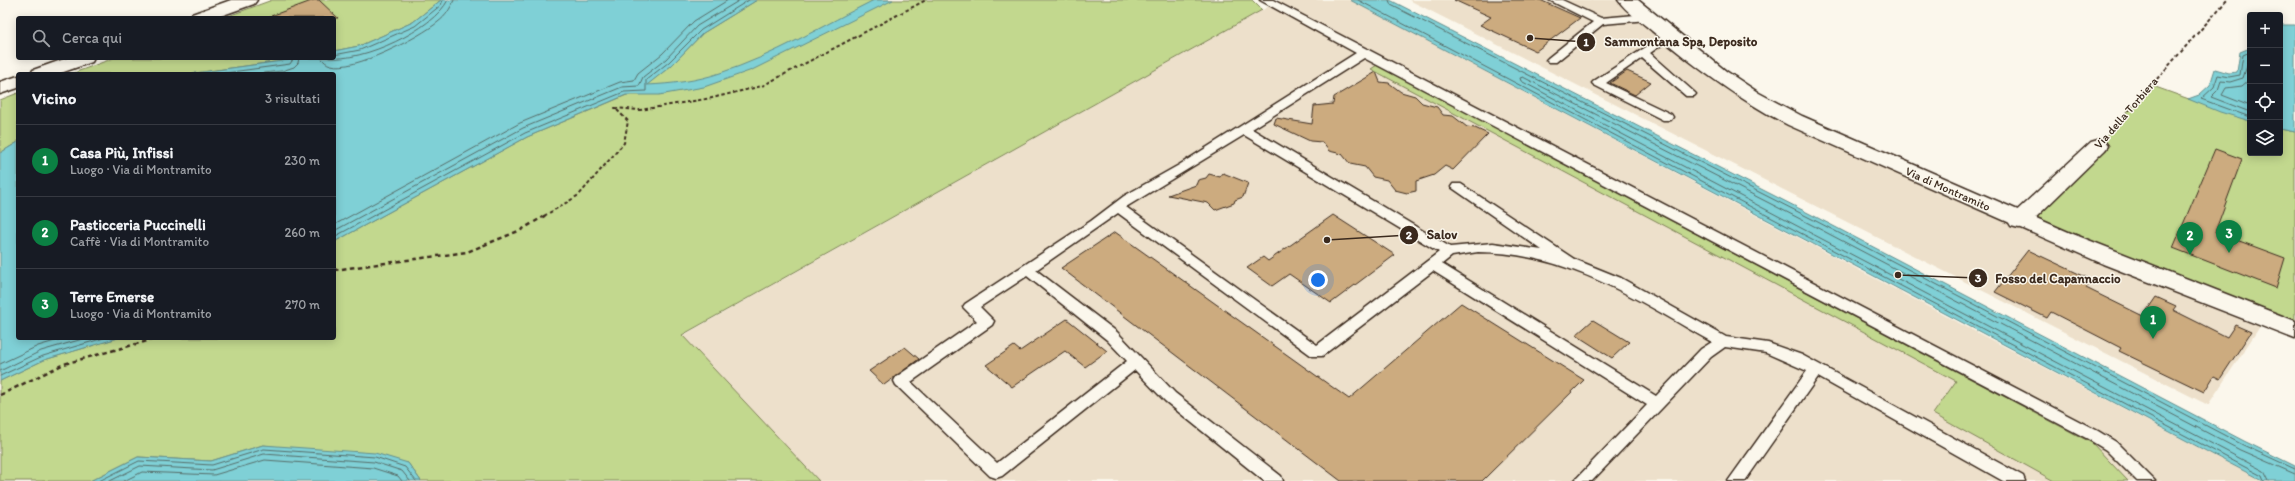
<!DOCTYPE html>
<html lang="it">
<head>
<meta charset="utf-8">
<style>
	body { margin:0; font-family:Itim,sans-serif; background:#20242c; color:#f1f3f6 }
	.controls { position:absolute; right:12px; top:12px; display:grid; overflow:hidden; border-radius:4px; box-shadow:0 2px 10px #0003 }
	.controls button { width:36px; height:36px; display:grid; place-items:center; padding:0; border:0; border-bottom:1px solid #363941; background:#171b24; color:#f1f3f6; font:20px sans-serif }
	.you { position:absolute; left:1318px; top:280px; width:14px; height:14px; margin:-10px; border:3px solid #fff; border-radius:50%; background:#1a73e8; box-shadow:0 0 0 6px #1a73e833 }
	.badge { display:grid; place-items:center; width:26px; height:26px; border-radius:50%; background:#0b8043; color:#fff; font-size:13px; font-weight:700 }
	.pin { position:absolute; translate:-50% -33px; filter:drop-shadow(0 1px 2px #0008) }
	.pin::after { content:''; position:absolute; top:21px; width:14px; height:12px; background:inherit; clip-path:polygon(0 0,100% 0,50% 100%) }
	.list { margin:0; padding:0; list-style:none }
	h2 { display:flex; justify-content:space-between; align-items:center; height:52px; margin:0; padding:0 16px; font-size:17px }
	h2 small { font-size:13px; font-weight:400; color:#9ea1a6 }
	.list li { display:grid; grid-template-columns:26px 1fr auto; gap:12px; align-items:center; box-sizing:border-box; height:72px; padding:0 16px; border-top:1px solid #363941 }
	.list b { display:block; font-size:15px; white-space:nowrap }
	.list p { margin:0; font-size:13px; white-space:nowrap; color:#9ea1a6 }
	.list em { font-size:13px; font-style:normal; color:#9ea1a6 }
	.icon { flex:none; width:22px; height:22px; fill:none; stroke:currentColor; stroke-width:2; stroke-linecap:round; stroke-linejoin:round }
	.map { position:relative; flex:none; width:2295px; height:481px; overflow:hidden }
	.search { position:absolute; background:#171b24; box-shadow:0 2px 10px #0003; left:16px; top:16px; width:320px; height:44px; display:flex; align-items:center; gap:10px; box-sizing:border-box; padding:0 14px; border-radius:4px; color:#9ea1a6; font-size:15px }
	.panel { position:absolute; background:#171b24; box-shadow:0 2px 10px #0003; left:16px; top:72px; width:320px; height:268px; border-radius:4px }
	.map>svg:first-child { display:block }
</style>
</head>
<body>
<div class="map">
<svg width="2295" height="481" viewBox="0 0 2295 481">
	<rect width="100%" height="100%" fill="#fbf7ec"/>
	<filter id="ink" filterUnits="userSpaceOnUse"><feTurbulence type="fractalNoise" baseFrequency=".025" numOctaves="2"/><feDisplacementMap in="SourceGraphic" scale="8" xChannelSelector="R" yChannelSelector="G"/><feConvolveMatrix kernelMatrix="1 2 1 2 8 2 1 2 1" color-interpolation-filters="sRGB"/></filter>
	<g filter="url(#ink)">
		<g fill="#ede0cb">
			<path d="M 1280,0 L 1350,0 L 1959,323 L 2263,481 L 819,481 L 682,336 Z"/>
			<path d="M 1409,0 L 1623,0 L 1752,96 L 2265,319 L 2208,405 Z"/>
		</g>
		<g fill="#c2d88e" stroke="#7e8156">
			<path d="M 272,0 L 441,0 L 413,22 L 359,46 L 334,51 L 334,18 L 223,18 Z"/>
			<path d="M 757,0 L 1252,0 L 1262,10 L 682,335 L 819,481 L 421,481 L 408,463 L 263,445 L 211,461 L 138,457 L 90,481 L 0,481 L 0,381 L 44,360 L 118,338 L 334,338 L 334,242 L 527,137 L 641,89 L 672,65 L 703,33 Z"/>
			<path d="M 114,58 L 303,58 L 188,74 L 71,74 Z"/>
			<path d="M 1377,65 L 2092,443 L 2128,481 L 2054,481 L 1933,414 L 1956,381 L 1371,69 Z"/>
			<path d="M 2150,85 L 2250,121 L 2250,153 L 2280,153 L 2280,129 L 2295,132 L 2295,330 L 2019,221 L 2098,146 Z"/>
			<path d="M 18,93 L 18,142 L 0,153 L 0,100 Z"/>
		</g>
		<g fill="#7fd0d6" stroke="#648e8c">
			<path d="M 441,0 L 757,0 L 703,33 L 672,65 L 647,85 C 671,84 697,81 720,73 C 773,56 824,25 874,0 L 893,0 L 752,70 L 704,87 L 659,95 L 626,95 L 527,137 L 334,242 L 334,74 L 188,74 L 303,58 L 334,58 L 334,51 L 359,46 L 413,22 Z"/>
			<path d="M 1350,0 L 1390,0 L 1816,217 L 2244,441 L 2295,466 L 2295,481 L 2263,481 Z"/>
			<path d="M 2280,25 L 2295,25 L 2295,132 L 2280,129 Z"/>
			<path d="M 2250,48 L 2250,121 L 2220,112 L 2188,99 L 2199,95 L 2210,85 L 2215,69 L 2229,73 L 2237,72 L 2240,52 Z"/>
			<path d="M 18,142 L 18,338 L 118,338 L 44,360 L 0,381 L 0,153 Z"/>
			<path d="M 263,445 L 375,453 L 408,463 L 421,481 L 90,481 L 138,457 L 211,461 Z"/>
		</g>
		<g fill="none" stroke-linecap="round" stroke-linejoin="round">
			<g stroke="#566c68" stroke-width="1">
				<path d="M 1358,0 L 2262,476 L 2264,481"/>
				<path d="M 1389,0 L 1391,5 L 1814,220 L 2243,445 L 2295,469"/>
				<path d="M 2250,52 L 2243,55 L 2240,75 L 2229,77 L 2218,75 L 2214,87 L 2201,99 L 2250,117"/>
				<path d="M 334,55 L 360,50 L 415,26 L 441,5 L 443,0"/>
				<path d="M 2250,57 L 2243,78 L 2230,82 L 2221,81 L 2218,90 L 2211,97 L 2250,112"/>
				<path d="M 321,58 C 324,61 326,64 331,65 C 353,72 420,37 438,22 C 446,16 450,9 454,0"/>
				<path d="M 329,58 C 362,62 433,30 448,0"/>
				<path d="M 217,74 L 290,64 L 294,58"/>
				<path d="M 255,74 L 282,71 L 294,67 L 298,63 L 299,58"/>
				<path d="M 2250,79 L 2242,86 L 2226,88 L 2222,95 L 2250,106"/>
				<path d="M 334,225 L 520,123 L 620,82 L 634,80 L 638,73 L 662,54 L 694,21 L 728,0"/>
				<path d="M 334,231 L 523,128 L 622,87 L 639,86 L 643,77 L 666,59 L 697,26 L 740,0"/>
				<path d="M 334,237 L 525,133 L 624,92 L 646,91 L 646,80 L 669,62 L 701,30 L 749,0"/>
				<path d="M 0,364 L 38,346 L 65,338"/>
				<path d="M 0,371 L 41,351 L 86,338"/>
				<path d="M 0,376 L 43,356 L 104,338"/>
				<path d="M 99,481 L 139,461 L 212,465 L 264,449 L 375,457 L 405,467 L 416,481"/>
				<path d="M 110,481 L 140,466 L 212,470 L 264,454 L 374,462 L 402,471 L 410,481"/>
				<path d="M 124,481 L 142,472 L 214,475 L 265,460 L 373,468 L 398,476 L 402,481"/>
				<path d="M 2269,481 L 2264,471 L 1521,81 L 1520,78 L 1523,77 L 1812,225 L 2240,450 L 2295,474"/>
			</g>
		</g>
		<g fill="#ccab7f" stroke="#3b2a1e">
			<path d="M 314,0 L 319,0 L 338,18 L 271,18 L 271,16 Z"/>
			<path d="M 1454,0 L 1540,0 L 1580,18 L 1536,51 L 1480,25 L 1491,17 Z"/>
			<path d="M 1627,71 L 1651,82 L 1635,95 L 1610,83 Z"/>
			<path d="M 1376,72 L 1380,82 L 1389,83 L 1401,92 L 1415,96 L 1422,103 L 1437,107 L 1443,115 L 1453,116 L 1467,127 L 1475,128 L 1488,134 L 1453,170 L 1445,166 L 1434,175 L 1416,181 L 1416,191 L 1407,193 L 1395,190 L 1387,180 L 1373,177 L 1365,167 L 1350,164 L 1342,154 L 1329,151 L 1322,142 L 1310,141 L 1274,124 L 1276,118 L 1312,124 L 1314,106 L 1333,104 L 1334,97 Z"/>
			<path d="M 2215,149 L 2242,159 L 2215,232 L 2285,258 L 2276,288 L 2173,248 Z"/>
			<path d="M 1223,173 L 1248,183 L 1243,197 L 1235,200 L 1234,203 L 1215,210 L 1208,203 L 1168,195 L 1196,185 L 1198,180 L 1206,178 L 1209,174 L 1220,177 Z"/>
			<path d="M 1333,215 L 1395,255 L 1331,303 L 1289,274 L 1272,286 L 1247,268 L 1263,257 L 1268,261 Z"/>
			<path d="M 1115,232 L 1349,399 L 1461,303 L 1584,380 L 1482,481 L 1341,481 L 1061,268 Z"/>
			<path d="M 2028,250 L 2092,280 L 2086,288 L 2143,316 L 2156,297 L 2176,306 L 2173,310 L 2227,337 L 2235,325 L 2251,332 L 2220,379 L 2214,376 L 2204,392 L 2119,351 L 2121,348 L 2051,312 L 2047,318 L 1995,292 Z"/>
			<path d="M 1067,319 L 1107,351 L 1085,367 L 1065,351 L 1012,387 L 986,365 L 1014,346 L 1020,351 Z"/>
			<path d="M 1593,320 L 1629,342 L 1612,358 L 1576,335 Z"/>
			<path d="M 905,347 L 919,359 L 884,385 L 869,371 Z"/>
		</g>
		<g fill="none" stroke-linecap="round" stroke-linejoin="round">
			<g stroke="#3b2a1e" stroke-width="3">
				<g id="lane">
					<path d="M 1260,0 L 1273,0 L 2098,431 L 2116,442 L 2155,481 L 2137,481 L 2106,450 L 2088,439 L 1364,58 L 1252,129 L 1450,247 L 1493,243 L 1542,250 L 1451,187 L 1453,184 L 1461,184 L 1574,259 L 1621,278 L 1726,337 L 1768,343 L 1802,355 L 2023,476 L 2025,481 L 2003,481 L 1818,377 L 1745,481 L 1728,481 L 1807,371 L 1766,353 L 1725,347 L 1711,357 L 1592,481 L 1574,481 L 1647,405 L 1433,271 L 1322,356 L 1312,356 L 1118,213 L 1036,270 L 1117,332 L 1175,393 L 1281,476 L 1283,481 L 1264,481 L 1165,401 L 1135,370 L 1002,476 L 996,478 L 990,476 L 896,385 L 894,381 L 896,377 L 977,321 L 963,307 L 965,304 L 1091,221 L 1124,196 L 1179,165 L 1356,53 ZM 1244,135 L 1439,252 L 1317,345 L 1126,207 ZM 1478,252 C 1567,252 1638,300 1712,342 L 1701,349 L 1656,396 L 1442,264 L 1452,256 ZM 1027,276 L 1107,340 L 1127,361 L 997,463 L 911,382 L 992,325 L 994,321 L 980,307 Z"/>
					<path d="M 1549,0 L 1562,0 L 1601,18 L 1647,14 L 1652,17 L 1647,20 L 1603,24 L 1556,62 L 1548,62 L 1546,60 L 1548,58 L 1593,22 Z"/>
					<path d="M 1669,32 L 1674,35 L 1673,37 L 1650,53 L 1694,92 L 1696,94 L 1694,96 L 1686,96 L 1642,58 L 1606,83 L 1671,114 L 1673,117 L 1671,120 L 1663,120 L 1594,85 L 1592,83 L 1594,81 Z"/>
				</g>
			</g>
			<g stroke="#3b2a1e" stroke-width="3">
				<path id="street" d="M 2098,140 L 2105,142 L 2108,146 L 2105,150 L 2027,226 L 2019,228 L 2011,226 L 2008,221 L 2011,216 L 2091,142 Z"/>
			</g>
			<g stroke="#3b2a1e" stroke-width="3">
				<g id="secondary">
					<path d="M 231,0 L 257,0 L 254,4 L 215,18 L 189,18 L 192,14 Z"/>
					<path d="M 1618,0 L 1638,0 L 1726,71 L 1759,93 L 1802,116 L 2073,234 L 2295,321 L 2295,339 L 2103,264 L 1788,125 C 1738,99 1695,67 1652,31 C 1641,21 1626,12 1618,0 Z"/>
					<path d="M 67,58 L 94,58 L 92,62 L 58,74 L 31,74 L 33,70 Z"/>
					<path d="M 18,76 L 18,88 L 0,94 L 0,82 Z"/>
				</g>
			</g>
			<g stroke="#3b2a1e" stroke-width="2" stroke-dasharray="3.5 2.5" stroke-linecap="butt">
				<path d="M 2109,133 L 2227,0"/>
				<path d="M 544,216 L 579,195 L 624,143 L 628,121 L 615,108 L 640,110 L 712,98 L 762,86 L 926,0"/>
			</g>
			<g stroke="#3b2a1e" stroke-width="2.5" stroke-dasharray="4.5 3.5" stroke-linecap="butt">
				<path d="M 334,270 L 467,252 L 521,230 L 546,215"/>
				<path d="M 0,395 L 64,364 L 158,338"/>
			</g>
			<use href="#lane" fill="#fbf7ec" fill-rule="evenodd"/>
			<use href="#street" fill="#fbf7ec" fill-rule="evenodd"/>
			<use href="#secondary" fill="#fbf7ec" fill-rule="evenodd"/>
		</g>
	</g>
	<g text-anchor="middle" stroke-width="3" stroke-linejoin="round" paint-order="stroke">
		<g font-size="12" fill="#3b2a1e" stroke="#fbf7ec">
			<text transform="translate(2126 113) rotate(-49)" y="4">Via della Torbiera</text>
			<text transform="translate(1948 189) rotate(24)" y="4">Via di Montramito</text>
		</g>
	</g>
	<path fill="none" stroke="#3b2a1e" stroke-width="1.5" d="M1530 38L1586 42M1327 240L1409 235M1898 275L1978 278"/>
	<g fill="#3b2a1e" stroke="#fbf7ec" stroke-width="1.5">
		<circle cx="1530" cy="38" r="4"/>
		<circle cx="1327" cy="240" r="4"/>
		<circle cx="1898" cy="275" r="4"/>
		<circle cx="1586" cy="42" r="10"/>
		<circle cx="1409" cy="235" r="10"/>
		<circle cx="1978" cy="278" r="10"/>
	</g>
	<g font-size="12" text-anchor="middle" font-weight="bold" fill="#fff">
		<text x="1586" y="46">1</text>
		<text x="1409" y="239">2</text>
		<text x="1978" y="282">3</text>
	</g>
	<g font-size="13" text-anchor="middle" font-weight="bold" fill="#3b2a1e" stroke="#fbf7ec" stroke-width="3" stroke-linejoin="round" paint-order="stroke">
		<text x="1681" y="46">Sammontana Spa, Deposito</text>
		<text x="1442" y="239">Salov</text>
		<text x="2058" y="283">Fosso del Capannaccio</text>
	</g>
</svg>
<div class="controls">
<button>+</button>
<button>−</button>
<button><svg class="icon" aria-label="locate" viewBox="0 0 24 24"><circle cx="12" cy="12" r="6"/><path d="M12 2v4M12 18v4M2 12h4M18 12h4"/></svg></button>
<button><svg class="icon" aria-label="layers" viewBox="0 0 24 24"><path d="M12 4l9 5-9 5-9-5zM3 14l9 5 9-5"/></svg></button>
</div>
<div class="you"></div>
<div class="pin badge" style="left:2153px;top:339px">1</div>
<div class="pin badge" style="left:2190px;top:255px">2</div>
<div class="pin badge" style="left:2229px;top:253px">3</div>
<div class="search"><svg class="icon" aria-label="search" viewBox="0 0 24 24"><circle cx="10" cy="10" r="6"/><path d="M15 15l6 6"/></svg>Cerca qui</div>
<section class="panel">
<h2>Vicino<small>3 risultati</small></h2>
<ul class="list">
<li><span class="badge">1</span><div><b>Casa Più, Infissi</b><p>Luogo · Via di Montramito</p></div><em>230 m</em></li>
<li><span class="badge">2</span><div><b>Pasticceria Puccinelli</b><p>Caffè · Via di Montramito</p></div><em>260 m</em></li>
<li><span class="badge">3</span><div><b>Terre Emerse</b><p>Luogo · Via di Montramito</p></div><em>270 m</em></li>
</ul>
</section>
</div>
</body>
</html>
